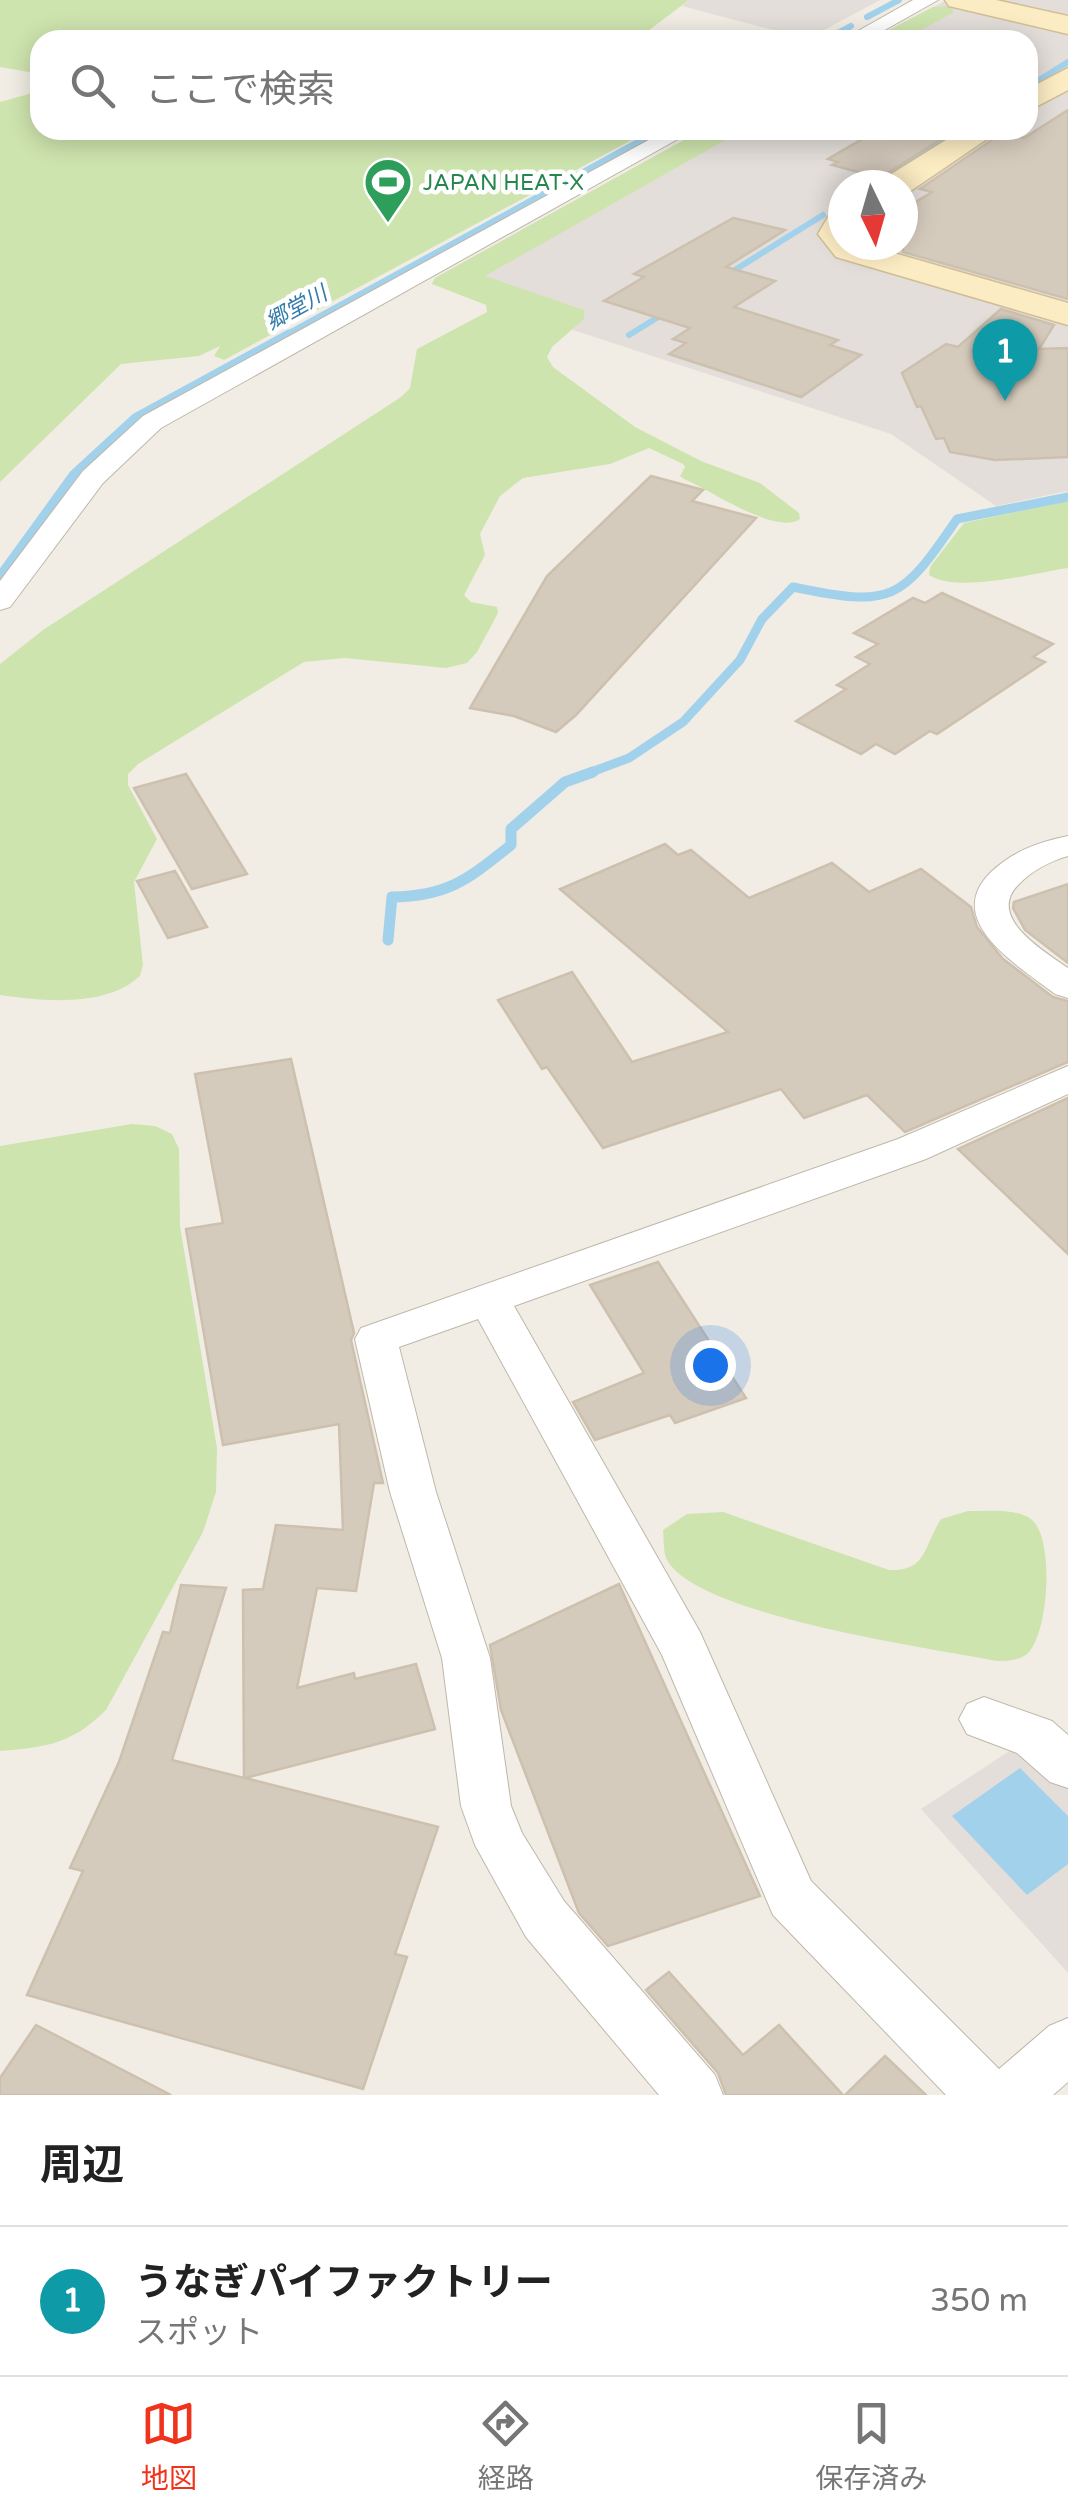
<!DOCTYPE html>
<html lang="ja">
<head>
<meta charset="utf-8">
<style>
	body { margin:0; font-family:"Varela Round","Noto Sans JP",sans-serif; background:#f2f2f2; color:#222 }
	.compass { position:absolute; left:828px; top:170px; width:90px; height:90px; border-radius:50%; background:#fff; box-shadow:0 5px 25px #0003; rotate:175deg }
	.you { position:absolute; left:710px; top:1365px; width:35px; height:35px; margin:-25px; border:8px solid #fff; border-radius:50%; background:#1a73e8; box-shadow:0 0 0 15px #1a73e833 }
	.badge { display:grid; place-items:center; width:65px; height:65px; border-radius:50%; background:#f0341c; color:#fff; font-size:32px; font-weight:700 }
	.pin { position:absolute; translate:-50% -82px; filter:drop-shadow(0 2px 5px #0008) }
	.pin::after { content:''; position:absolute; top:52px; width:35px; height:30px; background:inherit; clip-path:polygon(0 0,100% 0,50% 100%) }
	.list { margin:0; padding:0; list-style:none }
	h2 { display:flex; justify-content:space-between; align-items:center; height:130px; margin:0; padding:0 40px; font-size:42px }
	h2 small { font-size:32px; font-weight:400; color:#767676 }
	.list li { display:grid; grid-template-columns:65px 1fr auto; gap:30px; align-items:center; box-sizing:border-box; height:150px; padding:0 40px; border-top:2px solid #e0e0e0 }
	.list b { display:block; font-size:38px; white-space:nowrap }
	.list p { margin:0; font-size:32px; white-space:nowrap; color:#767676 }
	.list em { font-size:32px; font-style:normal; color:#767676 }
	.icon { flex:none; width:55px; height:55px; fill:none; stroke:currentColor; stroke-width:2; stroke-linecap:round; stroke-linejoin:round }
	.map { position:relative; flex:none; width:1068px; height:2095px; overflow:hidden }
	.search { position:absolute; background:#fff; box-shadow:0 5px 25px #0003; left:30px; right:30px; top:30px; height:110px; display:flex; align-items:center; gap:25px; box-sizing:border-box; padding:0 35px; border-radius:30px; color:#767676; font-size:38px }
	.sheet { height:280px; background:#fff }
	nav { display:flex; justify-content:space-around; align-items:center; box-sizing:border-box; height:140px; border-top:2px solid #e0e0e0; background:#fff; font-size:28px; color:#767676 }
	nav a { display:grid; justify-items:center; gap:5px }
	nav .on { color:#f0341c }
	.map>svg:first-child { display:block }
</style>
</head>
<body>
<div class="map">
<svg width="1068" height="2095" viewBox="0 0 1068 2095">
	<rect width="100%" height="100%" fill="#f1ede4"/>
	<g fill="#e3ded9" fill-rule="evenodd">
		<path d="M 689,0 L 880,0 L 807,39 L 682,6 Z"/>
		<path d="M 947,0 L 1068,0 L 1068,491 L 996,506 L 891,434 L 432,284 L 435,278 L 702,130 L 1028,130 L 1028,40 L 870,40 ZM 843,185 L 903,185 L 903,245 L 843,245 Z"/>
		<path d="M 1023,1742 L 1068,1788 L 1068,1973 L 921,1809 Z"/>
	</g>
	<g fill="#cee4ae">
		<path d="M 0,0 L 689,0 L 636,40 L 40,40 L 40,74 L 0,67 Z"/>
		<path d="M 950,6 L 954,12 L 903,40 L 870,40 L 933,7 Z"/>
		<path d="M 40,91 L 40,130 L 650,130 L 224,360 L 214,356 L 220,346 L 199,356 L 121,364 L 0,482 L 0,102 Z"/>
		<path d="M 702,130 L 743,130 L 485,276 L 584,310 L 584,319 L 552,347 L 547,357 L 553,367 L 635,427 L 701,461 L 760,483 L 799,513 L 800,519 C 776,536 711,490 684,479 L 680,476 L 685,467 L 683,464 L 649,448 L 610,464 L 523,478 L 500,496 L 480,534 L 485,555 L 464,595 L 471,602 L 497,607 L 498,613 L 477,652 L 467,663 L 446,668 L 345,658 L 304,662 L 138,764 L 128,774 L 128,785 L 157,839 L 134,882 L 143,965 L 140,976 C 105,1008 43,1001 0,995 L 0,664 L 43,630 L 401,397 L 410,388 L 417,349 L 487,312 L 486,305 L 432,284 L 435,278 Z"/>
		<path d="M 1068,501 L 1068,568 C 1033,573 958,594 929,575 L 930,567 L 964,523 Z"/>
		<path d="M 132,1124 L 155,1126 L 172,1134 L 179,1149 L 180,1226 L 217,1448 L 216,1492 L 203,1532 L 106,1710 C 72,1744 47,1747 0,1751 L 0,1146 Z"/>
		<path d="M 968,1511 C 987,1511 1015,1508 1031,1519 C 1055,1537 1049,1635 1027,1654 C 1018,1661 1007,1661 997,1661 C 931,1648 698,1616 667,1560 C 663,1553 664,1539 663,1530 L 687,1514 L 723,1512 L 889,1570 C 927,1572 924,1545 941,1519 Z"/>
	</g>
	<path fill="#a2d1ec" d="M 1020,1768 L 1068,1816 L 1068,1864 L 1027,1895 L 952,1816 Z"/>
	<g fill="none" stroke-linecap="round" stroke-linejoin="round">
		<g stroke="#a2d1ec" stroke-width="6">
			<path d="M 867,17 L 899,0"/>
			<path d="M 825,40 L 851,26"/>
			<path d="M 1028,87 L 1068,62"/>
			<path d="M 871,185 L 959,130"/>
			<path d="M 722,278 L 823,215"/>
			<path d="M 629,335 L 668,311"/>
			<path d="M 284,336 L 660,130"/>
		</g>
		<g stroke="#a2d1ec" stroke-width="9">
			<path d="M 0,576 L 74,474 L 135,418 L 289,334"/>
			<path d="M 586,774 L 629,758 L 683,722 L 740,660 L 762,619 L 793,587 C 893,608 901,601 957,519 L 1068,497"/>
		</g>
		<path stroke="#a2d1ec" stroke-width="11" d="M 388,940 L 392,897 C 449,896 468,879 511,845 L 511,829 L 565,782 L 593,772"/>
	</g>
	<g fill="#d5cbbd" stroke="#cdc0ae" stroke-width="2.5">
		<path d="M 1068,110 L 1068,299 L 903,252 L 903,210 L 932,192 L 920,189 L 1002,133 L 1024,138 Z"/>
		<path d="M 878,130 L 955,130 L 880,178 L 832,165 L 838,162 L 828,159 Z"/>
		<path d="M 733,218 L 785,230 L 726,267 L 775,281 L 734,307 L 838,340 L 830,345 L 861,355 L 801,397 L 669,354 L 686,343 L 673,339 L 690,328 L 604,301 L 644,277 L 634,274 Z"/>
		<path d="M 1001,309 L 1054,325 L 1039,349 L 1068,348 L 1068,457 L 995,460 L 950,452 L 944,438 L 936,439 L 921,406 L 917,407 L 902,373 L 946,344 L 958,347 Z"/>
		<path d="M 651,476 L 703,490 L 692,501 L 756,518 L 576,715 L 556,732 L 514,716 L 470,708 L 547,576 Z"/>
		<path d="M 942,593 L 1053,644 L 1033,657 L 1045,662 L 937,734 L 930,731 L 895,754 L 876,744 L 861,754 L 796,721 L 846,689 L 837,685 L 870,664 L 856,657 L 878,644 L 854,633 L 913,598 L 925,603 Z"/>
		<path d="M 186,774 L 247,874 L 192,889 L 134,788 Z"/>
		<path d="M 665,844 L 678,855 L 691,850 L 749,898 L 832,863 L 869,892 L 921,869 L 971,907 L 977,927 L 1003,959 L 1053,997 L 1068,1001 L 1068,1062 L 905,1132 L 867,1095 L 804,1118 L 781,1089 L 603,1148 L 547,1067 L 542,1069 L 498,1000 L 572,972 L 632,1062 L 728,1032 L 560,889 Z"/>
		<path d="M 175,871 L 207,927 L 168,938 L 137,881 Z"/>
		<path d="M 1068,884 L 1068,963 L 1025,930 L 1013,908 L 1014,902 Z"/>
		<path d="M 291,1059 L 354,1333 L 351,1340 L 383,1483 L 374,1483 L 356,1591 L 317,1588 L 297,1688 L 354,1673 L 355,1679 L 416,1664 L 435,1729 L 245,1778 L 438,1827 L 395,1954 L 407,1957 L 363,2089 L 27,1995 L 83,1871 L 70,1868 L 119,1762 L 163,1632 L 170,1633 L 181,1585 L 226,1588 L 172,1760 L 244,1778 L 243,1590 L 263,1589 L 276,1525 L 343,1530 L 339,1424 L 223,1445 L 186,1229 L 223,1223 L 195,1074 Z"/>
		<path d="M 1068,1098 L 1068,1254 L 958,1149 Z"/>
		<path d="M 658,1262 L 746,1398 L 675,1423 L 670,1415 L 595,1440 L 573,1402 L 644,1373 L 590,1285 Z"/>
		<path d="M 619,1584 L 760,1896 L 608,1946 L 579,1913 L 501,1710 L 490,1645 Z"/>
		<path d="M 669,1972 L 743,2055 L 779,2025 L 843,2095 L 726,2095 L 718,2073 L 646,1990 Z"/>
		<path d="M 36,2025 L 171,2095 L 0,2095 L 0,2078 Z"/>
		<path d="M 885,2056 L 926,2095 L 845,2095 Z"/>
	</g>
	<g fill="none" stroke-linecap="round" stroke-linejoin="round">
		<g stroke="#bfb7aa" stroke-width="2">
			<g id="street">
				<path d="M 913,0 L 938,0 L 867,40 L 842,40 Z"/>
				<path d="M 667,130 L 694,130 L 161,428 L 103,483 L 10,607 L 0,610 L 0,581 L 83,471 L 143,416 Z"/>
				<path d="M 1068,836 L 1068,856 C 1050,861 1032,871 1019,884 C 985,917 1044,951 1068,968 L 1068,998 L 1055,994 C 1019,966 941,921 991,872 C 1013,851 1039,842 1068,836 Z"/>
				<path d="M 1068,1066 L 1068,1094 L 926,1159 L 514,1306 L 700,1632 L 811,1881 L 999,2069 L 1049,2026 L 1068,2018 L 1068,2082 L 1053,2095 L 946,2095 L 773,1915 L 662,1655 L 478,1319 L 399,1347 L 436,1492 L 490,1658 L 511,1806 L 522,1833 L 564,1901 L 715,2075 L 723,2095 L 659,2095 L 526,1937 L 475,1845 L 461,1806 L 442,1658 L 390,1492 L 355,1339 L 361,1328 L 898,1139 Z"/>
				<path d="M 984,1697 L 1052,1721 L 1068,1735 L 1068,1788 L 1050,1782 L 1017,1753 L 967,1734 L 959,1719 L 967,1704 Z"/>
			</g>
		</g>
		<g stroke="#d0be96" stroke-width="3">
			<g id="secondary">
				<path d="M 945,0 L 996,0 L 1068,16 L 1068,34 L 949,6 Z"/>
				<path d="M 1068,68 L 1068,90 L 1028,111 L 1028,89 Z"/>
				<path d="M 962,130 L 1000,130 L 909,192 L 903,193 L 903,185 L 881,185 L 885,178 Z"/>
				<path d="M 843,209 L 843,245 L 866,245 L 1068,303 L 1068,325 L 836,257 L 818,234 L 831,212 Z"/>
			</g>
		</g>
		<use href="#street" fill="#fff" fill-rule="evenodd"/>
		<use href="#secondary" fill="#fcecc4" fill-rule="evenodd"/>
	</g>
	<defs>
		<g id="stadium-pin" transform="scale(2.5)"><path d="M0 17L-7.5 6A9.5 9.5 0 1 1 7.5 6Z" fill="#2e9e5b" stroke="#fff"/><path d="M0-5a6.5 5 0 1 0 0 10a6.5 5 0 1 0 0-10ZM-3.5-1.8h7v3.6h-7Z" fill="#fff"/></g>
	</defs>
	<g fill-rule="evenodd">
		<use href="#stadium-pin" x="388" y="182"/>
	</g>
	<g text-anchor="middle" stroke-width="9" stroke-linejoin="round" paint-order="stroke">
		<g font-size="22" fill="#27864d" stroke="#fff" text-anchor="start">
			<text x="423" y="190">JAPAN HEAT-X</text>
		</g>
		<g font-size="22" font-style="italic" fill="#337caa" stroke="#fff">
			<text transform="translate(296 307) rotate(-29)" y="8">郷堂川</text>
		</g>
	</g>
</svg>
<svg class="compass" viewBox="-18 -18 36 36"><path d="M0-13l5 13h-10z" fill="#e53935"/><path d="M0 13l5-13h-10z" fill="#767676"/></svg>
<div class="you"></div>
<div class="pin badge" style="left:1005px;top:401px;background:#0f9aa8">1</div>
<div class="search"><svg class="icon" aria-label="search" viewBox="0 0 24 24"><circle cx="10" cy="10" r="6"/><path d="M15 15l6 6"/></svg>ここで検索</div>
</div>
<section class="sheet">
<h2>周辺<small></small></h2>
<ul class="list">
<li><span class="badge" style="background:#0f9aa8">1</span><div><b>うなぎパイファクトリー</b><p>スポット</p></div><em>350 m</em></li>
</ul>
</section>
<nav>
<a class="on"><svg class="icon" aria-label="map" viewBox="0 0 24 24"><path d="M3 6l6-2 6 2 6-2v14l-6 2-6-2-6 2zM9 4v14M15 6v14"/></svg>地図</a>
<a><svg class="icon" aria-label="directions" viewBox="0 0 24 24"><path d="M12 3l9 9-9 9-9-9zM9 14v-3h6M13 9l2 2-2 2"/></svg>経路</a>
<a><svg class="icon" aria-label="saved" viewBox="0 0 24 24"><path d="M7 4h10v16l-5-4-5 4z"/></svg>保存済み</a>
</nav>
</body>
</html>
